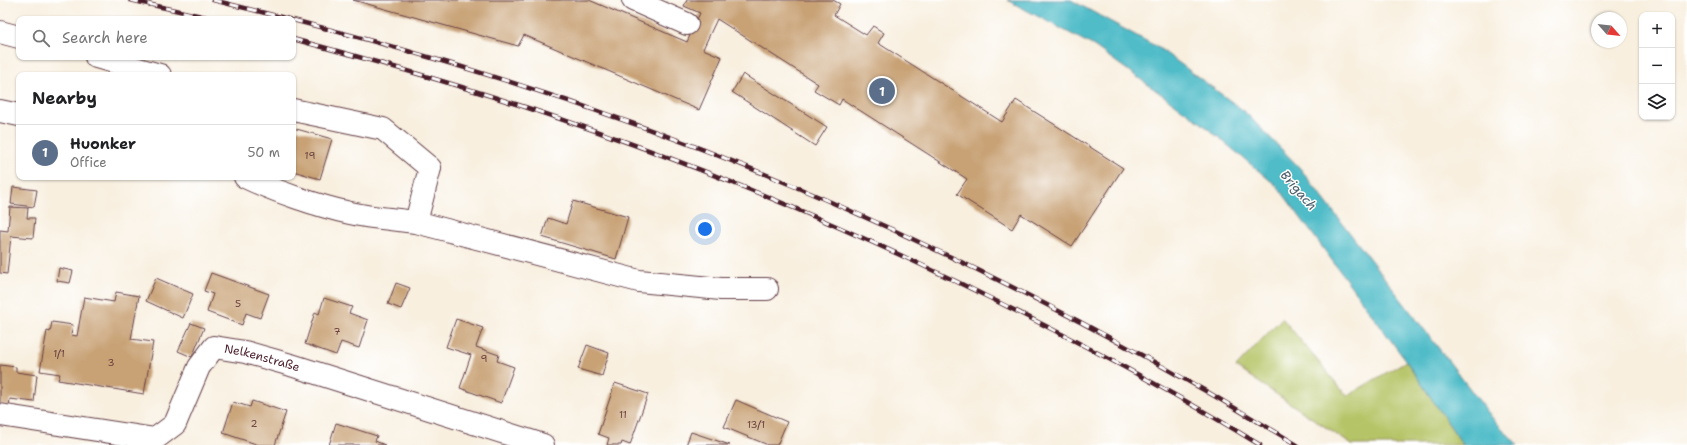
<!DOCTYPE html>
<html lang="en">
<head>
<meta charset="utf-8">
<style>
	body { margin:0; font-family:"Shantell Sans",sans-serif; background:#f6f6f6; color:#202124 }
	.controls { position:absolute; right:12px; top:12px; display:grid; overflow:hidden; border-radius:8px; box-shadow:0 1px 3px #0004 }
	.controls button { width:36px; height:36px; display:grid; place-items:center; padding:0; border:0; border-bottom:1px solid #e0e0e0; background:#fff; color:#202124; font:20px sans-serif }
	.compass { position:absolute; left:1591px; top:12px; width:36px; height:36px; border-radius:50%; background:#fff; box-shadow:0 1px 3px #0004; rotate:117deg }
	.you { position:absolute; left:705px; top:229px; width:14px; height:14px; margin:-10px; border:3px solid #fff; border-radius:50%; background:#1a73e8; box-shadow:0 0 0 6px #1a73e833 }
	.badge { display:grid; place-items:center; width:26px; height:26px; border-radius:50%; background:#111827; color:#fff; font-size:13px; font-weight:700 }
	.pin { position:absolute; translate:-50% -50%; border:2px solid #fff; box-shadow:0 1px 4px #0006 }
	.list { margin:0; padding:0; list-style:none }
	h2 { display:flex; justify-content:space-between; align-items:center; height:52px; margin:0; padding:0 16px; font-size:17px }
	h2 small { font-size:13px; font-weight:400; color:#757577 }
	.list li { display:grid; grid-template-columns:26px 1fr auto; gap:12px; align-items:center; box-sizing:border-box; height:56px; padding:0 16px; border-top:1px solid #e0e0e0 }
	.list b { display:block; font-size:15px; white-space:nowrap }
	.list p { margin:0; font-size:13px; white-space:nowrap; color:#757577 }
	.list em { font-size:13px; font-style:normal; color:#757577 }
	.icon { flex:none; width:22px; height:22px; fill:none; stroke:currentColor; stroke-width:2; stroke-linecap:round; stroke-linejoin:round }
	.map { position:relative; flex:none; width:1687px; height:445px; overflow:hidden }
	.search { position:absolute; background:#fff; box-shadow:0 1px 3px #0004; left:16px; top:16px; width:280px; height:44px; display:flex; align-items:center; gap:10px; box-sizing:border-box; padding:0 14px; border-radius:8px; color:#757577; font-size:15px }
	.panel { position:absolute; background:#fff; box-shadow:0 1px 3px #0004; left:16px; top:72px; width:280px; height:108px; border-radius:8px }
	.map>svg:first-child { display:block }
</style>
</head>
<body>
<div class="map">
<svg width="1687" height="445" viewBox="0 0 1687 445">
	<rect width="100%" height="100%" fill="#fff"/>
	<filter id="ink" filterUnits="userSpaceOnUse"><feTurbulence type="fractalNoise" baseFrequency=".025" numOctaves="2"/><feDisplacementMap in="SourceGraphic" scale="8" xChannelSelector="R" yChannelSelector="G"/><feConvolveMatrix kernelMatrix="1 2 1 2 8 2 1 2 1" color-interpolation-filters="sRGB"/></filter>
	<filter id="wash" filterUnits="userSpaceOnUse"><feTurbulence type="fractalNoise" baseFrequency=".012" numOctaves="4" result="noise"/><feDisplacementMap in="SourceGraphic" scale="16" xChannelSelector="R" yChannelSelector="G"/><feGaussianBlur stdDeviation="0.9" result="paint"/><feColorMatrix in="noise" values="0 0 0 0 0 0 0 0 0 0 0 0 0 0 0 0 0 1.4 0 .05"/><feComposite in="paint" operator="in"/></filter>
	<g filter="url(#wash)">
		<rect width="100%" height="100%" fill="#f8efdf"/>
		<path fill="#b5c466" stroke="#807248" d="M 1282,318 L 1347,396 L 1406,361 L 1463,445 L 1352,445 L 1236,367 Z"/>
		<path fill="#4fbcc8" stroke="#4c6e7a" d="M 1007,0 L 1071,0 L 1159,48 L 1244,111 L 1299,167 L 1494,420 L 1518,445 L 1463,445 L 1406,361 L 1278,187 L 1200,122 L 1094,46 Z"/>
		<g id="blocks">
			<g fill="#c8a175">
				<path d="M 353,0 L 589,0 L 687,42 L 700,13 L 684,6 L 687,0 L 833,0 L 840,4 L 834,15 L 866,35 L 873,26 L 884,33 L 878,43 L 1002,122 L 1016,100 L 1123,168 L 1072,246 L 1021,214 L 1012,229 L 957,194 L 967,179 L 842,99 L 839,105 L 814,90 L 818,84 L 717,19 L 703,49 L 722,57 L 699,110 L 524,35 L 518,46 Z"/>
				<path d="M 743,74 L 827,127 L 815,146 L 732,92 Z"/>
				<path d="M 293,128 L 332,139 L 320,179 L 293,171 Z"/>
				<path d="M 13,187 L 37,190 L 34,207 L 11,204 Z"/>
				<path d="M 573,201 L 628,217 L 616,259 L 542,237 L 548,218 L 566,224 Z"/>
				<path d="M 10,207 L 28,208 L 27,218 L 35,218 L 33,238 L 11,236 L 7,274 L 0,273 L 0,230 L 8,231 Z"/>
				<path d="M 59,268 L 73,271 L 70,283 L 57,281 Z"/>
				<path d="M 211,273 L 269,294 L 260,318 L 246,313 L 242,325 L 207,312 L 213,294 L 204,291 Z"/>
				<path d="M 156,278 L 193,294 L 183,318 L 146,301 Z"/>
				<path d="M 396,283 L 410,288 L 401,309 L 388,304 Z"/>
				<path d="M 116,292 L 139,296 L 131,339 L 153,342 L 144,394 L 58,380 L 60,374 L 40,371 L 47,331 L 50,332 L 52,322 L 73,325 L 71,335 L 77,336 L 84,297 L 114,302 Z"/>
				<path d="M 324,298 L 352,307 L 349,313 L 368,320 L 359,348 L 341,342 L 336,355 L 305,344 L 315,312 L 319,314 Z"/>
				<path d="M 456,319 L 483,328 L 476,347 L 499,355 L 497,361 L 514,367 L 501,403 L 460,388 L 471,355 L 446,347 Z"/>
				<path d="M 191,323 L 204,328 L 192,357 L 178,351 Z"/>
				<path d="M 587,345 L 609,353 L 602,376 L 578,369 Z"/>
				<path d="M 0,365 L 16,367 L 16,372 L 37,375 L 34,402 L 10,399 L 9,406 L 0,404 Z"/>
				<path d="M 615,383 L 648,394 L 630,445 L 622,442 L 621,445 L 607,445 L 609,438 L 598,434 Z"/>
				<path d="M 736,400 L 787,422 L 777,445 L 768,445 L 724,427 Z"/>
				<path d="M 252,401 L 286,412 L 275,445 L 259,445 L 223,433 L 233,402 L 250,407 Z"/>
				<path d="M 336,423 L 377,436 L 375,441 L 385,445 L 329,445 Z"/>
				<path d="M 691,432 L 730,445 L 686,445 Z"/>
			</g>
		</g>
	</g>
	<g filter="url(#ink)">
		<use href="#blocks" fill-opacity="0" stroke="#643e46" stroke-width="1"/>
		<g fill="none" stroke-linecap="round" stroke-linejoin="round">
			<g stroke="#643e46" stroke-width="24">
				<g id="minor">
					<path d="M 633,0 L 687,24"/>
					<path d="M 0,32 L 19,37"/>
					<path d="M 96,57 L 160,75"/>
					<path d="M 293,110 L 383,129 L 430,168 L 416,222 L 639,281 L 721,289 L 767,289"/>
					<path d="M 0,111 L 19,115"/>
					<path d="M 245,177 C 274,191 318,206 350,213 C 371,218 394,219 416,222"/>
					<path id="s1" d="M 0,415 L 155,439 L 175,424 L 199,367 L 214,347 L 245,352 L 291,365 L 543,445"/>
				</g>
			</g>
			<use href="#minor" stroke="#fff" stroke-width="22"/>
			<g stroke="#4a1f2b" stroke-width="4.5">
				<g id="rail">
					<path d="M 130,0 L 215,19"/>
					<path d="M 213,0 L 289,19"/>
					<path d="M 293,20 C 474,66 653,125 824,199 C 987,270 1145,352 1297,445"/>
					<path d="M 293,39 C 375,61 456,84 537,111 C 707,167 873,238 1034,320 C 1111,359 1187,400 1260,445"/>
				</g>
			</g>
			<use href="#rail" stroke="#fff" stroke-width="3" stroke-dasharray="9" stroke-linecap="butt"/>
		</g>
	</g>
	<g text-anchor="middle" stroke-width="3" stroke-linejoin="round" paint-order="stroke">
		<g font-size="10" fill="#6a403e">
			<text x="310" y="159">19</text>
			<text x="238" y="307">5</text>
			<text x="337" y="335">7</text>
			<text x="59" y="357">1/1</text>
			<text x="484" y="362">9</text>
			<text x="111" y="366">3</text>
			<text x="623" y="418">11</text>
			<text x="254" y="427">2</text>
			<text x="756" y="428">13/1</text>
		</g>
		<g font-size="12" fill="#4a1f2b" stroke="#fff">
			<text dy="4" stroke="none"><textPath href="#s1" startOffset="318">Nelkenstraße</textPath></text>
		</g>
		<g font-size="13" font-style="italic" fill="#4c5e6a" stroke="#fff">
			<text transform="translate(1299 190) rotate(49)" y="5">Brigach</text>
		</g>
	</g>
</svg>
<div class="controls">
<button>+</button>
<button>−</button>
<button><svg class="icon" aria-label="layers" viewBox="0 0 24 24"><path d="M12 4l9 5-9 5-9-5zM3 14l9 5 9-5"/></svg></button>
</div>
<svg class="compass" viewBox="-18 -18 36 36"><path d="M0-13l5 13h-10z" fill="#e53935"/><path d="M0 13l5-13h-10z" fill="#757577"/></svg>
<div class="you"></div>
<div class="pin badge" style="left:882px;top:91px;background:#5c6f8a">1</div>
<div class="search"><svg class="icon" aria-label="search" viewBox="0 0 24 24"><circle cx="10" cy="10" r="6"/><path d="M15 15l6 6"/></svg>Search here</div>
<section class="panel">
<h2>Nearby<small></small></h2>
<ul class="list">
<li><span class="badge" style="background:#5c6f8a">1</span><div><b>Huonker</b><p>Office</p></div><em>50 m</em></li>
</ul>
</section>
</div>
</body>
</html>
